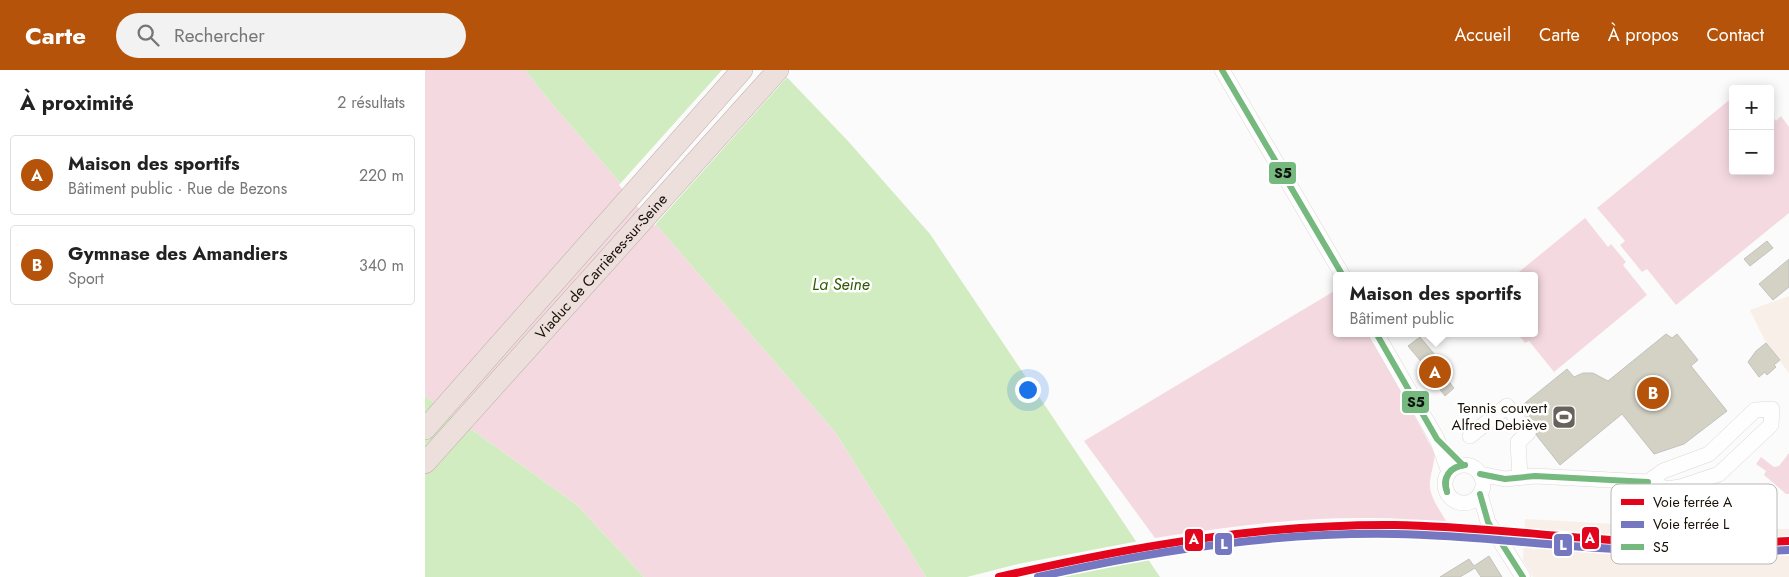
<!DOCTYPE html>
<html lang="fr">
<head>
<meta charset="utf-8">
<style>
	body { margin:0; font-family:Jost,sans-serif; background:#f2f2f2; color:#222 }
	.controls { position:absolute; right:15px; top:15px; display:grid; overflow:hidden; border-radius:5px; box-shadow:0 2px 12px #0003 }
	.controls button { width:45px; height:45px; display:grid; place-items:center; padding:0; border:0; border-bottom:1px solid #e0e0e0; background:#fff; color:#222; font:25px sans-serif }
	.you { position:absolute; left:602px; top:319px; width:18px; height:18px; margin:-12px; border:4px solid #fff; border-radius:50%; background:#1a73e8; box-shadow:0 0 0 8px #1a73e833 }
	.badge { display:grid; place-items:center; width:32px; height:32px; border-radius:50%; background:#b45309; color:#fff; font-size:16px; font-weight:700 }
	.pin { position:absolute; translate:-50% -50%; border:2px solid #fff; box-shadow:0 1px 5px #0006 }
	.popup { position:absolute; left:908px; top:202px; width:205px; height:65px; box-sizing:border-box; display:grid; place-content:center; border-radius:5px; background:#fff; filter:drop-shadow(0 1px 4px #0005); font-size:16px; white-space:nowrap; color:#767676 }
	.popup b { font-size:19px; color:#222 }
	.popup::after { content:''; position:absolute; left:50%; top:100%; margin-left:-10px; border:10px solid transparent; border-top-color:#fff }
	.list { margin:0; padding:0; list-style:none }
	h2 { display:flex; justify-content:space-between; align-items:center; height:65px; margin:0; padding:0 20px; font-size:21px }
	h2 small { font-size:16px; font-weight:400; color:#767676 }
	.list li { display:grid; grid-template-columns:32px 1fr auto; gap:15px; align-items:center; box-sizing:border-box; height:80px; margin:0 10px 10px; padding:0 10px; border:1px solid #e0e0e0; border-radius:5px }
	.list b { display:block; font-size:19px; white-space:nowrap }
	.list p { margin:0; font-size:16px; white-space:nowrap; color:#767676 }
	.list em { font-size:16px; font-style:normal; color:#767676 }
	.icon { flex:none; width:28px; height:28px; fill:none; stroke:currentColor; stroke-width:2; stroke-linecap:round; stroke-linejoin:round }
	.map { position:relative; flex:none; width:1364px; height:507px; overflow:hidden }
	header { display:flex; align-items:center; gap:30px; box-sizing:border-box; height:70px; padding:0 25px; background:#b45309; color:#fff }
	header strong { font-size:24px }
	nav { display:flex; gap:28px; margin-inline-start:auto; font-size:18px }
	.search { width:350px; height:45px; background:#f2f2f2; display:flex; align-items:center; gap:12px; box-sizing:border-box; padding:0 18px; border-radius:28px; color:#767676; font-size:19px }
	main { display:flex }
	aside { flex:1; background:#fff }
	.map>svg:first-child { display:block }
</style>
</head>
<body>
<header>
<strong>Carte</strong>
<div class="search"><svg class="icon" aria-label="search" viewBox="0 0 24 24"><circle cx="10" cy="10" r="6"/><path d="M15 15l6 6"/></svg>Rechercher</div>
<nav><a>Accueil</a><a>Carte</a><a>À propos</a><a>Contact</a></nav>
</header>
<main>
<aside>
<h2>À proximité<small>2 résultats</small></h2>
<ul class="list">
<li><span class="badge">A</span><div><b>Maison des sportifs</b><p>Bâtiment public · Rue de Bezons</p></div><em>220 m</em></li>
<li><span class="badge">B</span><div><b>Gymnase des Amandiers</b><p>Sport</p></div><em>340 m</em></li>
</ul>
</aside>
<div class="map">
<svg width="1364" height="507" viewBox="0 0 1364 507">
	<rect width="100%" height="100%" fill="#fbfbfb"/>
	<g fill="#f7efe8">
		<path d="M 1364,226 L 1364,303 L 1341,273 L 1325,240 Z"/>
		<path d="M 1100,449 L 1280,459 L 1364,459 L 1364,507 L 1108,507 L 1098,490 Z"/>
	</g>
	<g fill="#f4dae0">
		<path d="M 0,0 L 100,0 L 122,28 L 410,362 L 501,507 L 219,507 L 152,435 L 0,326 Z"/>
		<path d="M 1308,27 L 1308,101 L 1345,101 L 1345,44 L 1351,51 L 1356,46 L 1364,57 L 1364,143 L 1251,235 L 1222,199 L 1217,202 L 1195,175 L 1200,171 L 1172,138 Z"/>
		<path d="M 1160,148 L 1183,177 L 1186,174 L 1201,192 L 1198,195 L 1222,225 L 1129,302 L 1104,271 L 1100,273 L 1092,263 L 1109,263 L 1109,206 L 1089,206 Z"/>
		<path d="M 911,220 L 911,263 L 945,263 L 1010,384 C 1009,394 1006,402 1005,411 C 1003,425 1015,440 1021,451 C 996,450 970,448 944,448 C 873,447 800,457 730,468 L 659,371 Z"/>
		<path d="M 1364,383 L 1364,424 L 1361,424 L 1339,405 L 1341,401 L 1331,394 L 1336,387 L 1349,397 L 1354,396 Z"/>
	</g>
	<g fill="#d2ecc2">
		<path d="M 100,0 L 355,0 L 423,71 L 505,164 L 735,507 L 501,507 L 410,362 L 122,28 Z"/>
		<path d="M 0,326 L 152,435 L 219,507 L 0,507 Z"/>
	</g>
	<g fill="#fbfbfb">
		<path d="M 297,0 L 359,0 L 364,5 L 229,156 L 194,115 Z"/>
		<path d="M 714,471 L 726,488 L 627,507 L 542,507 L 593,494 Z"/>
	</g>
	<g fill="#d4d2c5" stroke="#c3c2bc">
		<path d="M 1342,171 L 1348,178 L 1325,196 L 1319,189 Z"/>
		<path d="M 1364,189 L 1364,217 L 1348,230 L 1334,214 Z"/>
		<path d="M 1241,264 L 1247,268 L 1252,264 L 1273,290 L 1266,296 L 1302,341 L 1259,374 L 1229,384 L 1197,344 L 1135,395 L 1112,366 L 1110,357 L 1095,337 L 1142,299 L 1149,307 L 1158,303 L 1168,303 L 1183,311 Z"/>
		<path d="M 995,267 L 1015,291 L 1004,301 L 983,276 Z"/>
		<path d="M 1341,273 L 1355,290 L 1349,295 L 1351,297 L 1342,305 L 1340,302 L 1334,307 L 1323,292 L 1331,281 Z"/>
		<path d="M 1017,303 L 1029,318 L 1020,326 L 1008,310 Z"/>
		<path d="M 1064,486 L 1077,507 L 1056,507 L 1050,498 L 1035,507 L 1015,507 L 1044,489 L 1049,496 Z"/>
	</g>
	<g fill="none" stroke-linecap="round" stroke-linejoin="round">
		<g stroke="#ded9d4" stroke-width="16">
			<g id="minor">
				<path d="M 797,0 L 918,206"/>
				<path d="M 951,263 L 1012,369 L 1024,402"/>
				<path d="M 1347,339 L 1346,355 L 1294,404 L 1255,417 L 1242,419 L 1223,412 L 1238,401 L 1284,384 L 1330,340 Z"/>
				<path d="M 1045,366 L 1082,336 L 1103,363 L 1093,372 L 1095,407"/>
				<circle cx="1039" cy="414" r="19"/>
				<path d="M 1055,404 L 1080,409 L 1110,406 L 1223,412"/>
				<path d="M 1055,424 L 1063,452 L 1098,507"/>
			</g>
		</g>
		<g stroke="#bcaeaa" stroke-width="22">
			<g id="highway">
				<path d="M 0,359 L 317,0"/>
				<path id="s1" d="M 0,393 L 353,0"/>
			</g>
		</g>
		<use href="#minor" stroke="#fefefe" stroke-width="15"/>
		<use href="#highway" stroke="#ecdfdc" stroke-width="21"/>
		<g stroke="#fff" stroke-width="10">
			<g id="bus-1">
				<path d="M 797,0 L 918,206"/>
				<path d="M 951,263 L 1012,369 L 1038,395"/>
				<path d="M 1055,404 L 1080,409 L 1110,406 L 1223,412"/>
				<path d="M 1022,422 C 1016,408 1025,396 1040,395"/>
				<path d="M 1022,422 C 1018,407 1025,397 1040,395"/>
				<path d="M 1055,424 L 1063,452 L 1098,507"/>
			</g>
		</g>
		<use href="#bus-1" stroke="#75b97e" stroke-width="6"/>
		<g stroke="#fff" stroke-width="11">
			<path id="rail-1" d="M 574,507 C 704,477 835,454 969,455 C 1033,456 1097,463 1160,468 C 1228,474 1296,475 1364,471"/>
		</g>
		<g stroke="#fff" stroke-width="11">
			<path id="rail-2" d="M 613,507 C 730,480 850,462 970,464 C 1043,465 1116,475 1190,479 C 1248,483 1306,483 1364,480"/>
		</g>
		<use href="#rail-1" stroke="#e3051c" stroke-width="8"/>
		<use href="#rail-2" stroke="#7577c0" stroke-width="8"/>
	</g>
	<defs>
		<g id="stadium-square" transform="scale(1.25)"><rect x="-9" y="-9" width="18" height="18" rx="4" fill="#67625b" stroke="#fff"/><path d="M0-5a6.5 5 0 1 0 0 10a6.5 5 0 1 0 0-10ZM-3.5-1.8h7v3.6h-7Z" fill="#fff"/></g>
	</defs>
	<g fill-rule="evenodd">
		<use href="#stadium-square" x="1139" y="347"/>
	</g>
	<g text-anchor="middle" stroke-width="5" stroke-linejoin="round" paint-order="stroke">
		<g font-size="15" fill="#180f05" stroke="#fff">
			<text dy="5" stroke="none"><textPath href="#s1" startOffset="264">Viaduc de Carrières-sur-Seine</textPath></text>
		</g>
		<g font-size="15" fill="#180f05" stroke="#fff" text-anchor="end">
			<text x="1122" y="343">Tennis couvert<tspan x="1122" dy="17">Alfred Debiève</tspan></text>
		</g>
		<g font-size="16" font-style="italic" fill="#2f5901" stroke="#fff">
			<text x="416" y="220">La Seine</text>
		</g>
	</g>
	<rect x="1186" y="414" width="166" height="80" rx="8" fill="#fff" stroke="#bab7b4" stroke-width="1"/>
	<rect x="1196" y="429" width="23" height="6" fill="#e3051c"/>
	<rect x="1196" y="451" width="23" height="7" fill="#7577c0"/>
	<rect x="1196" y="474" width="23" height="6" fill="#75b97e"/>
	<g font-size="14" fill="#180f05">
		<text x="1228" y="437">Voie ferrée A</text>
		<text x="1228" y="459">Voie ferrée L</text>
		<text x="1228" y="482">S5</text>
	</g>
	<g stroke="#fff" stroke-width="2">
		<rect x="843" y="91" width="29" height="24" rx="5" fill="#75b97e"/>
		<rect x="976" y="320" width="29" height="24" rx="5" fill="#75b97e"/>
		<rect x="1156" y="456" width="19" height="24" rx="5" fill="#e3051c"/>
		<rect x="759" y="458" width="20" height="24" rx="5" fill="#e3051c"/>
		<rect x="789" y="462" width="19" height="24" rx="5" fill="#7577c0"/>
		<rect x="1128" y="463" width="20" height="24" rx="5" fill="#7577c0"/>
	</g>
	<g font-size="14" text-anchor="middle" font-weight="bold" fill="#fff">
		<text x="1165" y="473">A</text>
		<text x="769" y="474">A</text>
		<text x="799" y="479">L</text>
		<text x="1138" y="480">L</text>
	</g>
	<g font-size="14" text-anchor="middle" font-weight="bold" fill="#111">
		<text x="858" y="108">S5</text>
		<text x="991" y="337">S5</text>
	</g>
</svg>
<div class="controls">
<button>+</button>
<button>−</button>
</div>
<div class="you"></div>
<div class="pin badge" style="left:1010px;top:302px">A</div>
<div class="popup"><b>Maison des sportifs</b>Bâtiment public</div>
<div class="pin badge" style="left:1228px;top:323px">B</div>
</div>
</main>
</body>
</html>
